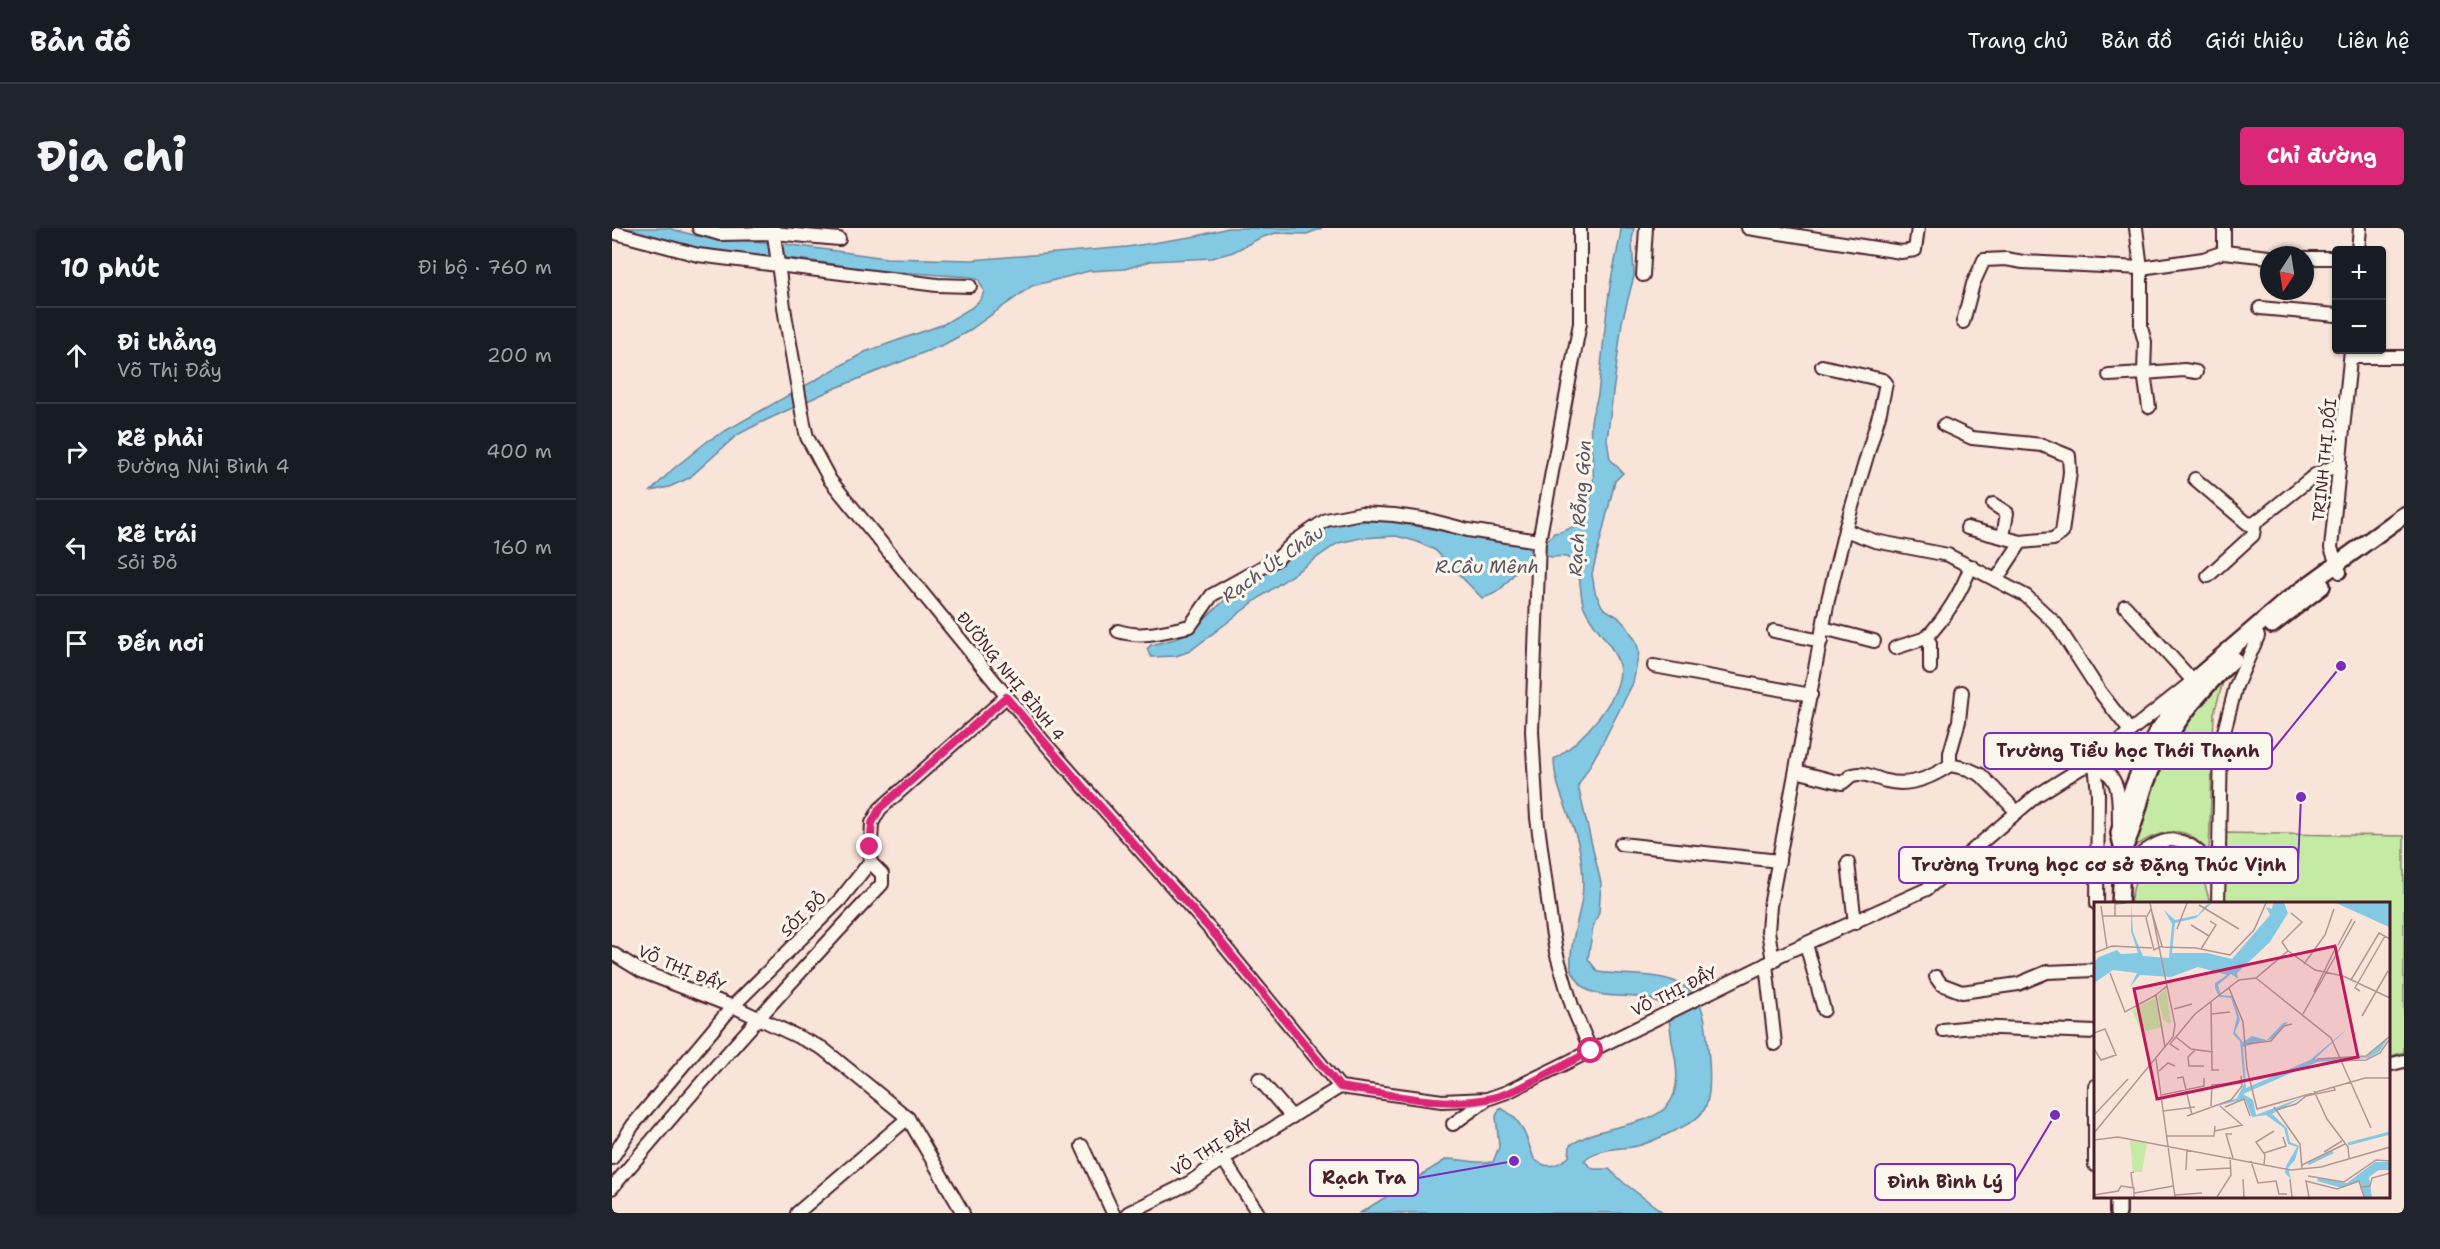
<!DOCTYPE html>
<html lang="vi">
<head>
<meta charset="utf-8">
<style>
	body { margin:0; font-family:"Shantell Sans",sans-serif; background:#20242c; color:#f1f3f6 }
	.controls { position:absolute; right:18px; top:18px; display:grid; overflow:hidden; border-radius:6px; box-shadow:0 2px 4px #0004 }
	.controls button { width:54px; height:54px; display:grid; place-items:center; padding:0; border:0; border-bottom:2px solid #363941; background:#171b24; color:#f1f3f6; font:30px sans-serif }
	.compass { position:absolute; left:1648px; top:18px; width:54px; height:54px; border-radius:50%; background:#171b24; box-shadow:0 2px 4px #0004; rotate:192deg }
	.stop { position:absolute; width:18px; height:18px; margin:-14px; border:4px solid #db2777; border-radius:50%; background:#fff }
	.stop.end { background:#db2777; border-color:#fff; box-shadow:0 2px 6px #0008 }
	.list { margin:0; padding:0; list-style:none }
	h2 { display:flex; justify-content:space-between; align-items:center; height:78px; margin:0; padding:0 24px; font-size:26px }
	h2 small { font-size:20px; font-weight:400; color:#9ea1a6 }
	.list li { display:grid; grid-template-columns:39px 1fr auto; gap:18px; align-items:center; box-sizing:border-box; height:96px; padding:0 24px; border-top:2px solid #363941 }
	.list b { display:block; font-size:22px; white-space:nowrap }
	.list p { margin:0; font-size:20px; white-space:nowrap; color:#9ea1a6 }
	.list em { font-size:20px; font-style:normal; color:#9ea1a6 }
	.icon { flex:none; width:33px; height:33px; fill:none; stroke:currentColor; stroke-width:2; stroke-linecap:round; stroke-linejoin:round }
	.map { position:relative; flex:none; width:1792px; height:985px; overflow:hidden; border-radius:6px }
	header { display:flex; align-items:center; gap:36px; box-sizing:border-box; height:84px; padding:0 30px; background:#171b24; border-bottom:2px solid #363941 }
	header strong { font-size:28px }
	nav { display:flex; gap:33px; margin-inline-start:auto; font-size:21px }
	.intro { display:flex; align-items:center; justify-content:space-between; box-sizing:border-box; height:144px; padding:0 36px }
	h1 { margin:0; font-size:42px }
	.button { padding:15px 27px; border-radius:6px; background:#db2777; color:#fff; font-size:21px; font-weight:700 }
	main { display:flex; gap:36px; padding:0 36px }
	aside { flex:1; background:#171b24; border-radius:6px; box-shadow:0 2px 4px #0004 }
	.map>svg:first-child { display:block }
</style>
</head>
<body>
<header>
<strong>Bản đồ</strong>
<nav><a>Trang chủ</a><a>Bản đồ</a><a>Giới thiệu</a><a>Liên hệ</a></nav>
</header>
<div class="intro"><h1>Địa chỉ</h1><a class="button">Chỉ đường</a></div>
<main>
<aside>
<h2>10 phút<small>Đi bộ · 760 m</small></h2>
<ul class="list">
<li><svg class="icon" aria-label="ahead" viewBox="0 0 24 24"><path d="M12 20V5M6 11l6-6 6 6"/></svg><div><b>Đi thẳng</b><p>Võ Thị Đầy</p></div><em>200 m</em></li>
<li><svg class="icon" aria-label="right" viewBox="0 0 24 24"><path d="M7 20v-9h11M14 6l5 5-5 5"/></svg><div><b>Rẽ phải</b><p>Đường Nhị Bình 4</p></div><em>400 m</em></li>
<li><svg class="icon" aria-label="left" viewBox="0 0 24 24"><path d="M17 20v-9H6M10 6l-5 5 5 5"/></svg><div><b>Rẽ trái</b><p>Sỏi Đỏ</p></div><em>160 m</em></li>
<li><svg class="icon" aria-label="arrive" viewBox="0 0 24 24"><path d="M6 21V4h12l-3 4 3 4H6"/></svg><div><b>Đến nơi</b></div></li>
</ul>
</aside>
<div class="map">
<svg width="1792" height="985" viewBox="0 0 1792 985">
	<rect width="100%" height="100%" fill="#f9e4d9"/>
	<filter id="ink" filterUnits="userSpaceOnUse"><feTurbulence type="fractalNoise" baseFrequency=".0167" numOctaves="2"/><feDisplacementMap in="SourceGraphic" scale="12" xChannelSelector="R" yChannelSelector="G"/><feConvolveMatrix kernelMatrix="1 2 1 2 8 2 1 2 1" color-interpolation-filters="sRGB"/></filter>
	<g filter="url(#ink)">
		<g fill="#c5eaa4" stroke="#888468" stroke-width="1.5">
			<path d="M 1614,444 L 1602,485 L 1597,625 C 1592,619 1585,612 1579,608 C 1560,597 1535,609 1520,621 L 1552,519 Z"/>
			<path d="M 1613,605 L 1792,608 L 1792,824 L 1776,829 L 1776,676 L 1612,676 Z"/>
			<path d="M 1555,621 C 1586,627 1591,647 1598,676 L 1518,676 C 1522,651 1530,630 1555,621 Z"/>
		</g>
		<g fill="#83c9e4" stroke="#6c859a" stroke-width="1.5">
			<path d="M 12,0 L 56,0 L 85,8 L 173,16 L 274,30 L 360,32 L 515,19 L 585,8 L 616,0 L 710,0 L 695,6 L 664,5 L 648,10 L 621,24 L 600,30 L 539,33 L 513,41 L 477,43 L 420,58 L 355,104 L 333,116 L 219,162 L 148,195 L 125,207 L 77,250 L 57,259 L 39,263 L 61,241 L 97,212 L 253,124 L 332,96 L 359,80 L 369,71 L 372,63 L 367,52 L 359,49 L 257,42 L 194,32 L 87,22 Z"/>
			<path d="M 1009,0 L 1022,0 L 1020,12 L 1022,48 L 1010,94 L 995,212 L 998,231 L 1011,245 L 1003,253 L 980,346 L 983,364 L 991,380 L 1006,389 L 1015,399 L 1024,413 L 1027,424 L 1021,455 L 988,520 L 966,558 L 989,655 L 987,684 L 981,699 L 976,731 L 986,744 C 1034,751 1087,737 1094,800 C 1096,819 1102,865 1092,882 C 1086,892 1072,898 1062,903 C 1049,909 1034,917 1020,919 C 1004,921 983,921 972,933 L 981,941 L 997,941 L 1012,955 L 1052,985 L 748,985 L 835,931 C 851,931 865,936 881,934 L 887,919 L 884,888 L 888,880 C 910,889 915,911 922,931 C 935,942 944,938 957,929 L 958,917 C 966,913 974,908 983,905 C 1037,889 1078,893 1061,819 C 1058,806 1059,791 1053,778 C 1030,762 996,774 974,761 C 968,757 963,748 959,742 C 957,718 966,694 970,670 C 972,655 970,634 967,619 C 961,590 942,561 942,531 C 966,517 1014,468 1007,437 C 1001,415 980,399 972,379 C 966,365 972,335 954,329 C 950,328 944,329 940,329 C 934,328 928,326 922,329 C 900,338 898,364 870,370 L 823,322 L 803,313 L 784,308 L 749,310 L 726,315 L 643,373 L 578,423 L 564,428 L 539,429 L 535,421 L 539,417 L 563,411 L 579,403 L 626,360 L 657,344 L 698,310 L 714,300 L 727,295 L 771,292 L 923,320 L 931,318 L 942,305 C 956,304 971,294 976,279 C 988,246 976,225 979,194 C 980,185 984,176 986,167 C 990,131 993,94 998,58 C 1001,39 1007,20 1009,0 Z"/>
		</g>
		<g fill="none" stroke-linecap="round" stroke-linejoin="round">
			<g stroke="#4a1f2b" stroke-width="16">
				<g id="minor">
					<path d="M 87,0 L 108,6 L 162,5 L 227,11"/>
					<path d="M 161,0 L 173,86 L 192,196 L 195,209 L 218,252 L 432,514 L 604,708 L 728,859"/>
					<path d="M 968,0 L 968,95 L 927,313 L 920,503 L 925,590 L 940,702 L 944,724 L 960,778 L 979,823"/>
					<path d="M 1136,0 L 1289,24 L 1303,22 L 1306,0"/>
					<path d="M 1524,0 L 1529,40 L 1529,100 L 1533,114 L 1532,145 L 1572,142 L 1584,144"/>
					<path d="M 0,4 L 86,27 L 325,57 L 358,58"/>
					<path d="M 1746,22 L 1748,0"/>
					<path d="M 1612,24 L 1612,0"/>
					<path d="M 1693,30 L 1724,30"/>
					<path d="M 1031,47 L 1034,0"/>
					<path d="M 1648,80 L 1724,87"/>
					<path d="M 1351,94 L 1361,56 L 1372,32 L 1394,31 L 1411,34 L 1529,40 L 1591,31 L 1612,24 L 1657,29"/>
					<path d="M 1739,129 L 1792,129"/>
					<path d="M 1497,147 L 1532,145 L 1537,179"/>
					<path d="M 1332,197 L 1360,210 L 1430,217 L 1457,228 L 1458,244 L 1450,305 L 1441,311 L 1409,314 L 1384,352"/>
					<path d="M 1583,251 L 1636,296 L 1643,295 L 1703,247 L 1728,236"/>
					<path d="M 1381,276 L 1395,285 L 1391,309"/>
					<path d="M 1355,300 L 1409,314"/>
					<path d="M 1233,302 L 1263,313 L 1336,327 L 1414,368 L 1444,396 L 1488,464 L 1518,503"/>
					<path d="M 1728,344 L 1719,320 L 1739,122"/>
					<path d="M 1596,348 L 1641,307 L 1643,295"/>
					<path d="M 1211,400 L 1262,413"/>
					<path d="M 506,403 C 530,411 554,403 578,398 L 600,367 L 665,331 L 683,313 L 714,292 L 749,285 L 782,287 L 817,292 L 856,302 L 927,313"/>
					<path d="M 1162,403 L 1209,413"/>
					<path d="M 1283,420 L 1314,410"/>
					<path d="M 1042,438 L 1199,467"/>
					<path d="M 1318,440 L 1318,415 L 1314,410 C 1334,389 1349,365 1359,338"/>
					<path d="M 1350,464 L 1347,493 L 1338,525 L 1338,537 L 1356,541 L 1369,547 L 1405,584"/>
					<path d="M 1483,536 L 1486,565 L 1485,676"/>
					<path d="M 1483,536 C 1511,551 1506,568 1507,596"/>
					<path d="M 1184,543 L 1230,555 C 1234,553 1237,548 1241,547 C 1251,543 1265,551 1274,553 C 1297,559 1319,550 1338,537"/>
					<path d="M 1009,616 L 1167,633"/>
					<path d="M 1236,635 L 1243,695"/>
					<path d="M 1509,646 C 1546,606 1569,597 1605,644"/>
					<path d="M 1606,676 L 1609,515 L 1624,458 L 1646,408"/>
					<path d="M 1194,716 L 1212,782"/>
					<path d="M 0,725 L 29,743 L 127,781 L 210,820 L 296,890 L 351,985"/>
					<path d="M 1161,733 L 1156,703 L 1158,678 L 1216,372 L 1233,302 L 1268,184 L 1274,155 L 1271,152 L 1210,138"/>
					<path d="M 1154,736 L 1163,816"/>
					<path d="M 1324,749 L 1329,756 L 1350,764 L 1406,756 L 1435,744 L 1483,742"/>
					<path d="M 1331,802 L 1361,799 L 1483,804"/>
					<path d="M 1776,837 L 1792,833"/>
					<path d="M 647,851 L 680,889"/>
					<path d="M 1483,858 L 1483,937"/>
					<path d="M 841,896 L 874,872"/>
					<path d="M 470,918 L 501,985"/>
					<path d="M 0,930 L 21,897 L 120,779 L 228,672 L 258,634 L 260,595 L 268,581 L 394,469"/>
					<path d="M 611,931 L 646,985"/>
					<path d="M 0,960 C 87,855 177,755 270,656 L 270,646 L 258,634"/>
					<path d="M 185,985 L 296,890"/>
					<path d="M 516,985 L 577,955 L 611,931 L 728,859 L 830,873 L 875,871 L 895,864 L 1161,733 L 1166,728 L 1315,661 L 1424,568 L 1469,540 L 1483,536 L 1518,503 L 1581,453 L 1513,378"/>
				</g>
			</g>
			<g stroke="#4a1f2b" stroke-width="20">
				<g id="major">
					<path d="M 1660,397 L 1710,358"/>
					<path d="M 1511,622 C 1522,602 1525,582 1532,560 C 1550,509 1582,467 1622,431"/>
					<path d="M 1508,676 L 1511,622 L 1507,605 L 1515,575 L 1529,539 L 1545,504 L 1581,453 L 1674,373 L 1792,287"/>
					<path d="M 1506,985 L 1506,968"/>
				</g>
			</g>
			<use href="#minor" stroke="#fbf7ec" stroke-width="12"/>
			<use href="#major" stroke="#fbf7ec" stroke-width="15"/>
		</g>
	</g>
	<g fill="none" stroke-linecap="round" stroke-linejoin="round" filter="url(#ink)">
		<path stroke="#db2777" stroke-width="8" d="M 258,619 L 260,595 L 268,580 L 394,469 L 471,559 L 604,708 L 728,859 C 774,865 830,880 875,871 C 904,866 951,837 979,823"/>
	</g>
	<g text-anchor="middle" stroke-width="6" stroke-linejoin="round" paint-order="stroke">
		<g font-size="16" fill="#4a1f2b" stroke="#fbf7ec">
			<text transform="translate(1712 232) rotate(-84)" y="6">TRỊNH THỊ DỐI</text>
			<text transform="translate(399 448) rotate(51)" y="6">ĐƯỜNG NHỊ BÌNH 4</text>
			<text transform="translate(191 686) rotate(-44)" y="6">SỎI ĐỎ</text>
			<text transform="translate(70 740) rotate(23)" y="6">VÕ THỊ ĐẦY</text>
			<text transform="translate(1062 763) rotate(-26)" y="6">VÕ THỊ ĐẦY</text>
			<text transform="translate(600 919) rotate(-32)" y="6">VÕ THỊ ĐẦY</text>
		</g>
		<g font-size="18" font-style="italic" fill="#5b5262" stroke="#fbf7ec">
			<text transform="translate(968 280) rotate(-86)" y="6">Rạch Rỗng Gòn</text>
			<text transform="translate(661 336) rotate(-35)" y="6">Rạch Út Châu</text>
			<text x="875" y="345">R.Cầu Mênh</text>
		</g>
	</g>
	<g transform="translate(1482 674)">
		<rect width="296" height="296" fill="#f9e4d9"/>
		<path d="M 72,86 L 77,120 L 75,122 L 69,117 L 64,95 ZM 61,96 L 69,125 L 47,130 L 38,108 ZM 36,238 L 53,241 L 48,270 L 39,270 Z" fill="#c5eaa4"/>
		<path d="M 37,1 L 39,30 L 49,54 L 75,56 L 78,22 L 70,8 L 81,18 L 104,13 L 112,3 L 118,1 L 102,16 L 81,21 L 78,51 L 113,51 L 138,57 L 176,13 L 172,5 L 178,7 L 179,1 L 190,1 L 194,11 L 176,40 L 143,71 L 144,77 L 137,72 L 124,83 L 127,93 L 139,94 L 146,118 L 141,130 L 149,140 L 158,134 L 173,138 L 189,121 L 194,120 L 178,137 L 149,145 L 152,186 L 216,158 L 254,126 L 221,157 L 272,155 L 295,135 L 285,150 L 274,156 L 223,160 L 149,192 L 159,198 L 162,213 L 209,195 L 178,212 L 193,226 L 196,240 L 205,244 L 201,258 L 194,266 L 197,277 L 191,271 L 192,264 L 203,245 L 194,242 L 190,226 L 172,213 L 158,215 L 151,197 L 123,204 L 143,196 L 150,182 L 146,139 L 139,132 L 143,115 L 137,96 L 125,95 L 121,86 L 121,81 L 133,73 L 104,65 L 77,75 L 46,73 L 36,85 L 43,71 L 19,68 L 0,81 L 0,60 L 5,55 L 23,48 L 27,52 L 44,51 L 37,29 ZM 242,1 L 295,1 L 295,25 ZM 281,260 L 295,260 L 295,268 L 285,268 L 275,275 L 278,295 L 270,295 L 266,279 L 248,286 L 223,279 L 224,276 L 253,281 Z" fill="#83c9e4"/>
		<path fill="none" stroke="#83c9e4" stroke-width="3" d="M 254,242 L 296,231M 214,262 L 239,250"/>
		<path fill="none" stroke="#b39593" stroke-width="1.5" d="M 105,3 L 145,27M 7,4 L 13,46M 57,7 L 68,44 L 60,48 L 52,16 ZM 9,14 L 52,14M 21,14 L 21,2 L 32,1M 97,23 L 115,34M 83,27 L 93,1M 244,43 L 258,17M 68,45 L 102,46 L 136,53 L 160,28 L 172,1M 107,47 L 122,23 L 116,19M 194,49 L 188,40 L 208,20 L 197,11M 0,51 L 18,44 L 58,46M 210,62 L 231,33 L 240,7M 16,71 L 31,110 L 62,93M 162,76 L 237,136 L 277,226M 257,78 L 285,31 L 296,37M 135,86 L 149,120 L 153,167 L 163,207 L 271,176 L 296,176M 266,89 L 261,86 L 291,34M 220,90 L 240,49M 117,100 L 118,168 L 125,168M 80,107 L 98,102M 118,112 L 136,110M 209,112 L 261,19M 268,114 L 294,69M 0,131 L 11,127 L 22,153 L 7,158 L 0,147M 82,135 L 97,147 L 119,150M 153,142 L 177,139 L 190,124 L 198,122M 71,145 L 62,93 L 73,84M 85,148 L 76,142 L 101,112 L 145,78 L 162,76 L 194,49 L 221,68 L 249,74 L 296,96M 101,148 L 94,155 L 95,164 L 110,164M 62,157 L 81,295M 223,157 L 272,154 L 296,134M 239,159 L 272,158 L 286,151 L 295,138M 65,169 L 74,161 L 81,164M 83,176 L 89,175 L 98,213M 220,189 L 233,217 L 254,245 L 255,256M 68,193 L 110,184 L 110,176M 117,204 L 118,183 L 148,181M 131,205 L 150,197 L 156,214M 180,205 L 206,242 L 208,267M 182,208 L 202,202 L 212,194 L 241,188 L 240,185M 69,209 L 101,205M 0,213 L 34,177M 93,214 L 137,198 L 148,184 L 147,174M 121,229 L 148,223 L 126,204M 0,231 L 79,135 L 81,123 L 56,1M 138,232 L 132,232 L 139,256M 72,234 L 120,234 L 121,224M 0,238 L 24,235 L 197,268 L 227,265 L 296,245M 230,250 L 248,239M 170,251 L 192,244 L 189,235M 157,259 L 164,281 L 182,279 L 185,292 L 193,292M 170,262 L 171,253 L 162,240 L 180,229M 208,263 L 251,242M 92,268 L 93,247M 102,268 L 136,266M 214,274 L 250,280 L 282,258 L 296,259M 149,277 L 150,295M 196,277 L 198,295M 266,285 L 276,284 L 278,276 L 296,271M 39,286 L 37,271 L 40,270M 41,291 L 79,284M 0,293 L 24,289 L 27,284 L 40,286 L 40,295M 81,293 L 108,291M 123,295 L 137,273 L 136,255M 215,295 L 212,279 L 243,287 L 265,279 L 270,295"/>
		<path fill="#c2185b" fill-opacity="0.15" stroke="#c2185b" stroke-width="3" d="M 241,44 L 264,155 L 63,197 L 40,87 Z"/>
		<rect width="296" height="296" fill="none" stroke="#4a1f2b" stroke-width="3"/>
	</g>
	<path fill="none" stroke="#7b2cbf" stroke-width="2" d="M1729 438L1660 523M1689 569L1686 637M902 933L806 950M1443 887L1403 954"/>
	<g fill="#7b2cbf" stroke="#fbf7ec" stroke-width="2">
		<circle cx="1729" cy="438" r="6"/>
		<circle cx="1689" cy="569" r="6"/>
		<circle cx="902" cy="933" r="6"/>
		<circle cx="1443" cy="887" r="6"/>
	</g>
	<g fill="#fbf7ec" stroke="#7b2cbf" stroke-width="2">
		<rect x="1372" y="505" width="288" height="36" rx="6"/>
		<rect x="1287" y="619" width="399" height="36" rx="6"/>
		<rect x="698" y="932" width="108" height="36" rx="6"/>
		<rect x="1263" y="936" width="140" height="36" rx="6"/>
	</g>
	<g font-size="18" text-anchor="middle" font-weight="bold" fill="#4a1f2b">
		<text x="1516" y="529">Trường Tiểu học Thới Thạnh</text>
		<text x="1487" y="643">Trường Trung học cơ sở Đặng Thúc Vịnh</text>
		<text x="752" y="956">Rạch Tra</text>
		<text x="1333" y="960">Đình Bình Lý</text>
	</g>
</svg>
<div class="controls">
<button>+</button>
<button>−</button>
</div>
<svg class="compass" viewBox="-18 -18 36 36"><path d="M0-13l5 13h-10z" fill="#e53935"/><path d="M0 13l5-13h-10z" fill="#9ea1a6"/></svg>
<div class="stop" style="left:979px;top:823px"></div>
<div class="stop end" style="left:258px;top:619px"></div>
</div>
</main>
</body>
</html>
